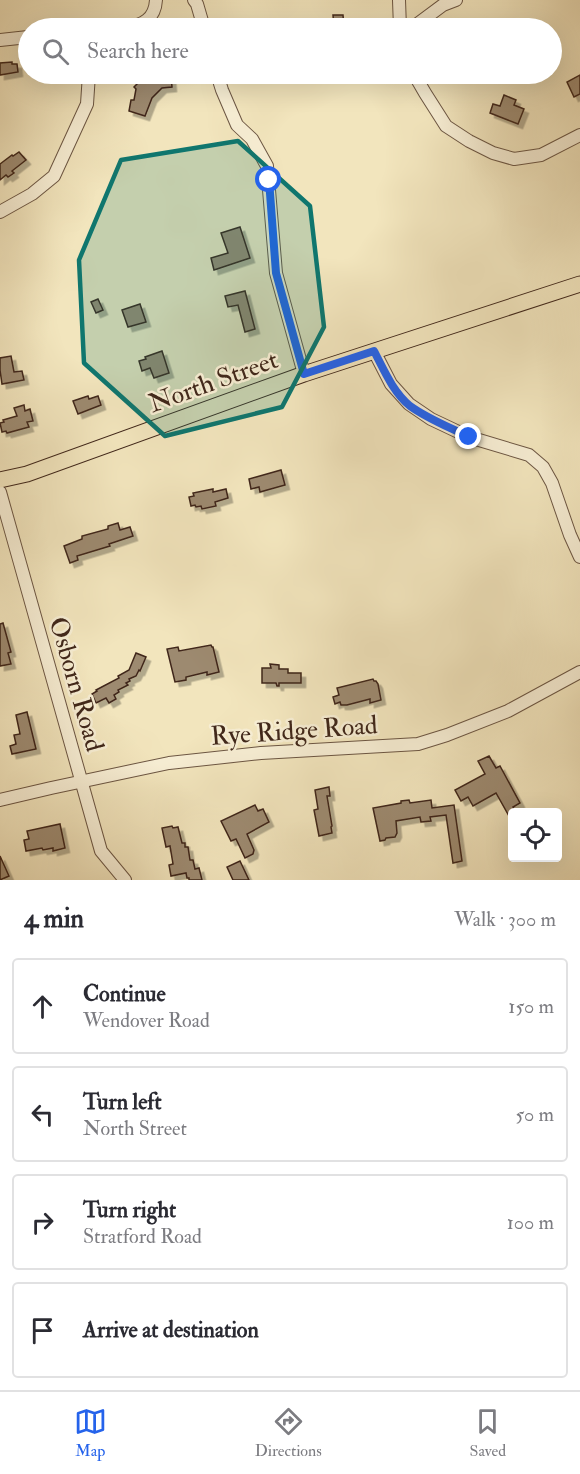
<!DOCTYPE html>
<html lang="en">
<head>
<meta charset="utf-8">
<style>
	body { margin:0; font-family:"IM FELL Double Pica",serif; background:#f7f7f7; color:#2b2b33 }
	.controls { position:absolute; right:18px; bottom:18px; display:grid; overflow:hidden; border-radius:6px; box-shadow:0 6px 24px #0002 }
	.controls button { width:54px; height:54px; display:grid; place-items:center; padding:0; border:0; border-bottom:2px solid #e1e1e2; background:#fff; color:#2b2b33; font:30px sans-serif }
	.stop { position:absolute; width:18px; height:18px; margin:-14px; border:4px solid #2563eb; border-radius:50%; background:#fff }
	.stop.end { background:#2563eb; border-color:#fff; box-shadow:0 2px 6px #0008 }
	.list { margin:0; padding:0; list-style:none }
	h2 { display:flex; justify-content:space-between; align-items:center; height:78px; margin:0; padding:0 24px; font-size:26px }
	h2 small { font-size:20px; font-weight:400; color:#7c7c81 }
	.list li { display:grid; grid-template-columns:39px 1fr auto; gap:18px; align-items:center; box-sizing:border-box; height:96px; margin:0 12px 12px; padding:0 12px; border:2px solid #e1e1e2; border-radius:6px }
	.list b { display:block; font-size:22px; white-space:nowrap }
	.list p { margin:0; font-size:20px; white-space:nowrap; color:#7c7c81 }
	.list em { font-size:20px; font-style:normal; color:#7c7c81 }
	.icon { flex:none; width:33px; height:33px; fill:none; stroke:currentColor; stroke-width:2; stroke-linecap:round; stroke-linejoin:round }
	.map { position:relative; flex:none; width:580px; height:880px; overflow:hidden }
	.search { position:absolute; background:#fff; box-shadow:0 6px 24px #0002; left:18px; right:18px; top:18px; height:66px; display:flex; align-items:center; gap:15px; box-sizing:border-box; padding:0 21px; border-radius:33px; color:#7c7c81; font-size:22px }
	.sheet { height:510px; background:#fff }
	nav { display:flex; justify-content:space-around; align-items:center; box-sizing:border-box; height:84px; border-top:2px solid #e1e1e2; background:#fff; font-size:16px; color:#7c7c81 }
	nav a { display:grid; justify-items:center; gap:3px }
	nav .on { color:#2563eb }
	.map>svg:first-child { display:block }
</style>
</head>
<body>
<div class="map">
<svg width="580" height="880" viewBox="0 0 580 880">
	<defs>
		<filter id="shadow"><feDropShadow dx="4.5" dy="4.5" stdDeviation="0" flood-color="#0004"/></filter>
	</defs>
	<rect width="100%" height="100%" fill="#f2e5bd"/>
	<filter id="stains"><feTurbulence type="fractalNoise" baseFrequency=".00333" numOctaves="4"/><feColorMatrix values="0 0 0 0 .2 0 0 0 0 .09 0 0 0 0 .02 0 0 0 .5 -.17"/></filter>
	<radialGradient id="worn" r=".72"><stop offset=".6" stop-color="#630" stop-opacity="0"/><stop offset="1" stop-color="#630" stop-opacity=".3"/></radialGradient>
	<g fill="#9d8a6f" stroke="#40271a" stroke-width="1.5" filter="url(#shadow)">
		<path d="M 333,15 L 343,15 L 344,28 L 334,28 Z"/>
		<path d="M 12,62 L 12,64 L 17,64 L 18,72 L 0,75 L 0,63 Z"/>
		<path d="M 147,74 L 166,74 L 167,76 L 171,75 L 172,87 L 162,88 L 152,98 L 145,116 L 129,111 L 131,100 L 134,100 L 136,89 L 134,87 Z"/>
		<path d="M 580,75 L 580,94 L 574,97 L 567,82 Z"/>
		<path d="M 504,95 L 516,100 L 514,105 L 524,109 L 518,124 L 490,113 L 493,104 L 500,106 Z"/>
		<path d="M 19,152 L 26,160 L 12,171 L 14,173 L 8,177 L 6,175 L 0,180 L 0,164 L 12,155 L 13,156 Z"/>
		<path d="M 240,227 L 250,258 L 214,270 L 211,258 L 228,253 L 221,233 Z"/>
		<path d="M 245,291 L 255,329 L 245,332 L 238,305 L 228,307 L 225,296 Z"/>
		<path d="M 98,299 L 103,310 L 96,313 L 91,302 Z"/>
		<path d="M 140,304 L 146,322 L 128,327 L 122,310 Z"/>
		<path d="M 162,351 L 169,373 L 154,378 L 150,368 L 142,371 L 139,361 L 146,359 L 145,357 Z"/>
		<path d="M 11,356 L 14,372 L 22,371 L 24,380 L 2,384 L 0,370 L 0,358 Z"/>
		<path d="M 88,396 L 89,399 L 98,396 L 101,405 L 78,414 L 73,401 Z"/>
		<path d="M 24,405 L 25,411 L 30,409 L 33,421 L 27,422 L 29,427 L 7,433 L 6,431 L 2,432 L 0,423 L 4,422 L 3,420 L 17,416 L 14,408 Z"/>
		<path d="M 281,470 L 285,485 L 260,492 L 259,487 L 251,489 L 249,479 Z"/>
		<path d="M 213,489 L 213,492 L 226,489 L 228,498 L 215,502 L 216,506 L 202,509 L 201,506 L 196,507 L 195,505 L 191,506 L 189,497 L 194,496 L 193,493 Z"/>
		<path d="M 118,523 L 120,530 L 130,527 L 133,536 L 109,544 L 110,546 L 77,556 L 78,560 L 70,563 L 64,546 L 82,539 L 82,536 L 108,529 L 108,526 Z"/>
		<path d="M 3,623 L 11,652 L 8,653 L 11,664 L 0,666 L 0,624 Z"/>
		<path d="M 211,645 L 212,647 L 213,647 L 219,672 L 207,675 L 207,672 L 186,677 L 186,680 L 175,682 L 167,649 L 178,647 L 179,651 Z"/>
		<path d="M 136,653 L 146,657 L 140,671 L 139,670 L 136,676 L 129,679 L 130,681 L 126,683 L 128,685 L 118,690 L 119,692 L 114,695 L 116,699 L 109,703 L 106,698 L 96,703 L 92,694 L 97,691 L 96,690 L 119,678 L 118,676 L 129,670 Z"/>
		<path d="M 270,664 L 279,665 L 279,669 L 288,669 L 288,673 L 301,673 L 301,683 L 279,683 L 279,686 L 277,686 L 276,683 L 262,683 L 262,668 L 271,668 Z"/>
		<path d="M 373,679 L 374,681 L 376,681 L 378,684 L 381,700 L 370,703 L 370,699 L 347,705 L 341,705 L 340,702 L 335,704 L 333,697 L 339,695 L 337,688 Z"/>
		<path d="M 27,712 L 36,749 L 12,754 L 10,746 L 16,744 L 14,735 L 20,734 L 16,715 Z"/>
		<path d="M 489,756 L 496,768 L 500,766 L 520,803 L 513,807 L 516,812 L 513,813 L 513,814 L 509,816 L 496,793 L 473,806 L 468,797 L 461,801 L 455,790 L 485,774 L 478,761 Z"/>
		<path d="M 329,787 L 330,796 L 327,796 L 332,826 L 331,827 L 332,833 L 319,836 L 314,810 L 318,809 L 315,790 Z"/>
		<path d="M 409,800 L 410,803 L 431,800 L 432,808 L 454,805 L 462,861 L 453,863 L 446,815 L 430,817 L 431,821 L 421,822 L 420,817 L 396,821 L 397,833 L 395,837 L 386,838 L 385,840 L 380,841 L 373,808 L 401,803 L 401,801 Z"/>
		<path d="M 255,805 L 258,811 L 263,809 L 269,822 L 247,834 L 254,850 L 253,854 L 245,858 L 236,839 L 231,841 L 221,821 Z"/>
		<path d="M 60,824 L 65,848 L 53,851 L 53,848 L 43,850 L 42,848 L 26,851 L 24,840 L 29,839 L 27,831 Z"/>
		<path d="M 172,826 L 173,828 L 178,827 L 182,843 L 185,843 L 185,847 L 188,847 L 190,860 L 193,860 L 195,869 L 199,868 L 202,880 L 189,880 L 189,878 L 187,878 L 186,873 L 171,876 L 169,865 L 173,864 L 170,846 L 166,847 L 162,828 Z"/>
		<path d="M 0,856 L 9,876 L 0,880 Z"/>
		<path d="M 240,861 L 249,880 L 233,880 L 227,867 Z"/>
	</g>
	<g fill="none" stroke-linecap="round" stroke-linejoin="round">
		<g stroke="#6c5643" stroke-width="14">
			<g id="minor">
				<path d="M 194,0 L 197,4 L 204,28"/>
				<path d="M 399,0 L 400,28"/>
				<path d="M 126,28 C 143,25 155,19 156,0"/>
				<path d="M 412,28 L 443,5 L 456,0"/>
				<path d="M 0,40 L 28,37"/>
				<path d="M 217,74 L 222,90 L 237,125 L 252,139 L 267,166 L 276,273 L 304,374"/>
				<path d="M 414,74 L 425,93 L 446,126 L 469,141 L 493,153 L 514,159 L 541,155 L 580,135"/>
				<path d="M 0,212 L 32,194 L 54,176 L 87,104 L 89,74"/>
				<path d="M 374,351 L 391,384 L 409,404 L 431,419 L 469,437 L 529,455 L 543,467 L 552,483 L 570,535 L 580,557"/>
				<path d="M 0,492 L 101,851 L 125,880"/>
				<path d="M 0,800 L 51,788 L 169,763 L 261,753 L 418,744 L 447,735 L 508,711 L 580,672"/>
			</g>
		</g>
		<g stroke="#40271a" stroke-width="17">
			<path id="major" d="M 0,480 L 27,474 L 304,374 L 580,284"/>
		</g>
		<use href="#minor" stroke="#f7eed4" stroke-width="12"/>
		<use href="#major" stroke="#f2e5bd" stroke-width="15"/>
	</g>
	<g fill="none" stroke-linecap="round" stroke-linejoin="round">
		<path stroke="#2563eb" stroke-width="8" d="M 269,180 L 276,273 L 304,374 L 374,351 C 384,370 393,392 410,406 C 428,419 449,427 469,437"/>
	</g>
	<path fill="#0f766e" fill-opacity="0.2" stroke="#0f766e" stroke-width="4.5" stroke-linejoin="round" d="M 238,141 L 310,206 L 324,327 L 282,407 L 165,436 L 84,363 L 79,260 L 121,160 Z"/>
	<g text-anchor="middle" stroke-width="5" stroke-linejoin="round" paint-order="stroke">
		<g font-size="26" fill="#40271a" stroke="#f7eed4">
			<text transform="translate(213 381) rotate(-20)" y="9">North Street</text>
			<text transform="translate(77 684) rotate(74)" y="9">Osborn Road</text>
			<text transform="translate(294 730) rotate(-4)" y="9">Rye Ridge Road</text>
		</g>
	</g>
	<rect width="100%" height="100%" filter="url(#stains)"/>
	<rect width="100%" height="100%" fill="url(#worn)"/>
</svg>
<div class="controls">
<button><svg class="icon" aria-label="locate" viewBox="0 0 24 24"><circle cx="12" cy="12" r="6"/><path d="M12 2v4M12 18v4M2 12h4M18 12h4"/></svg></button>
</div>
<div class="stop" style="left:269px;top:180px"></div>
<div class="stop end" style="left:469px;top:437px"></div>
<div class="search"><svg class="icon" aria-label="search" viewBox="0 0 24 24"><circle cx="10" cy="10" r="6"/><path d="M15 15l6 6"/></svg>Search here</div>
</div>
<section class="sheet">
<h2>4 min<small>Walk · 300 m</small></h2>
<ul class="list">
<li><svg class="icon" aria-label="ahead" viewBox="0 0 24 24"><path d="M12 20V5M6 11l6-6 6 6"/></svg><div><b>Continue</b><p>Wendover Road</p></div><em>150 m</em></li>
<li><svg class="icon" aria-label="left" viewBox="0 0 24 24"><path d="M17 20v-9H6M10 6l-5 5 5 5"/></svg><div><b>Turn left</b><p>North Street</p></div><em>50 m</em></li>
<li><svg class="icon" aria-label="right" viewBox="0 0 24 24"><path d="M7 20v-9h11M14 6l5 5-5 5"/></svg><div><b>Turn right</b><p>Stratford Road</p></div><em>100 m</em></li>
<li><svg class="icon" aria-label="arrive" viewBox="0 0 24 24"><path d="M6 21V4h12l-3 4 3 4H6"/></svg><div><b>Arrive at destination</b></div></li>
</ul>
</section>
<nav>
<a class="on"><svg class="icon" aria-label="map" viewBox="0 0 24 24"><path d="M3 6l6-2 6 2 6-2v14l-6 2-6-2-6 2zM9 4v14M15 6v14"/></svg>Map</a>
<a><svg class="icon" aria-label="directions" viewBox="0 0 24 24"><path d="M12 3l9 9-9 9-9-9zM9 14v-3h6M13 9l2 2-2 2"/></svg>Directions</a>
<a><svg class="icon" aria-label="saved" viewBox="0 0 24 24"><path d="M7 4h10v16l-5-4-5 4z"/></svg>Saved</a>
</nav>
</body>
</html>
